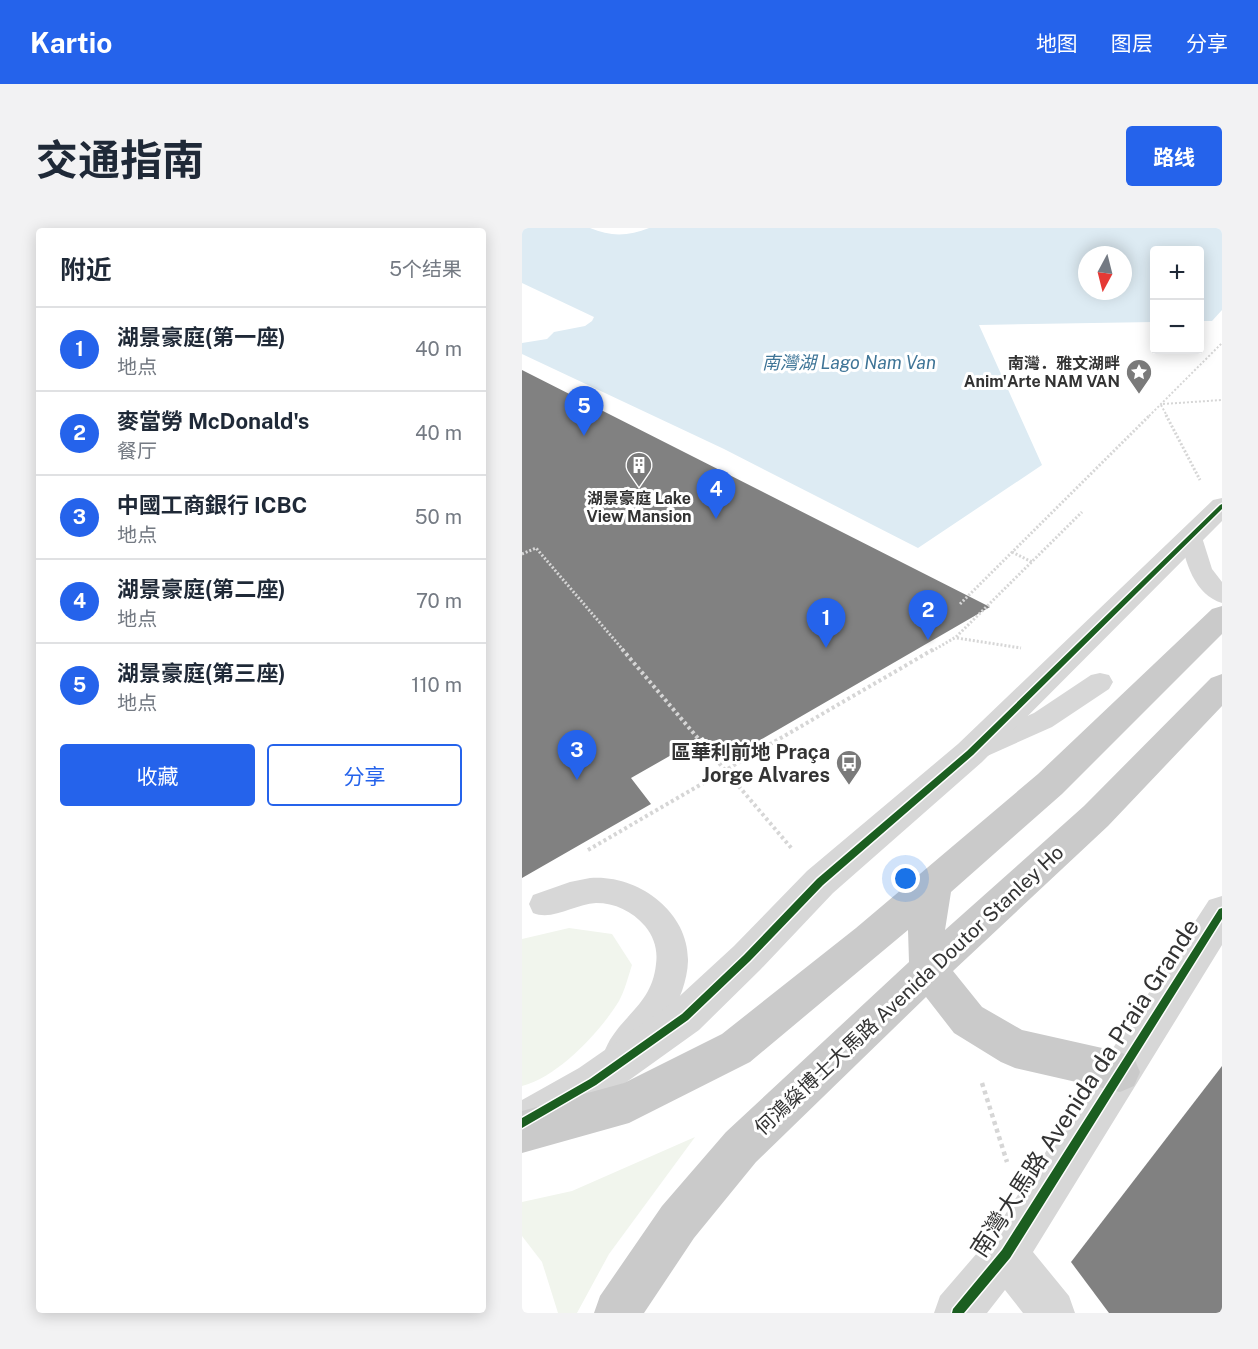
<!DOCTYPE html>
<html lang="zh">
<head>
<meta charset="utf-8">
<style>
	body { margin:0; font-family:"Public Sans","Noto Sans SC",sans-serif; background:#f2f2f3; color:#1f2937 }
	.controls { position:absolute; right:18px; top:18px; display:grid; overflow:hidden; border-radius:6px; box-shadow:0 3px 15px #0003 }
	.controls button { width:54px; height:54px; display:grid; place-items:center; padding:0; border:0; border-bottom:2px solid #e0e1e3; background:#fff; color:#1f2937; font:30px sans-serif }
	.compass { position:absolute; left:556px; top:18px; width:54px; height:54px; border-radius:50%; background:#fff; box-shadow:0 3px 15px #0003; rotate:187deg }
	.you { position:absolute; left:384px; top:651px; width:21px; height:21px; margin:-15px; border:4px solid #fff; border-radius:50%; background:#1a73e8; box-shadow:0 0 0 9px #1a73e833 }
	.badge { display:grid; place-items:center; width:39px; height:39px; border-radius:50%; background:#2563eb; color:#fff; font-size:20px; font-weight:700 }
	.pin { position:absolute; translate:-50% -50px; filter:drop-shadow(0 2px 3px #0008) }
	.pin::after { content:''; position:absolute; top:32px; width:21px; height:18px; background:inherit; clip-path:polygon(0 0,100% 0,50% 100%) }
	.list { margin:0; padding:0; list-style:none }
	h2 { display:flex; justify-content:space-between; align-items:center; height:78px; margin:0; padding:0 24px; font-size:26px }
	h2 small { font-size:20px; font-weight:400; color:#747a83 }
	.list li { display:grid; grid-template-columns:39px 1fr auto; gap:18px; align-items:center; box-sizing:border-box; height:84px; padding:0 24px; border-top:2px solid #e0e1e3 }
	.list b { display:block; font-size:22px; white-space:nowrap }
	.list p { margin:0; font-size:20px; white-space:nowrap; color:#747a83 }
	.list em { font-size:20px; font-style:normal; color:#747a83 }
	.actions { display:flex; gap:12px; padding:18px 24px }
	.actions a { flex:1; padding:14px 0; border:2px solid #2563eb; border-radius:6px; text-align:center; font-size:21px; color:#2563eb }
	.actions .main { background:#2563eb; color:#fff }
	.map { position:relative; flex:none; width:700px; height:1085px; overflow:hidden; border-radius:6px }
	header { display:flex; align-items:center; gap:36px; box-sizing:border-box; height:84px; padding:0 30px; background:#2563eb; color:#fff }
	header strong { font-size:28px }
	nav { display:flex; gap:33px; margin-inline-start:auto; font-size:21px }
	.intro { display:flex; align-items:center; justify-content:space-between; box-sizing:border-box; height:144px; padding:0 36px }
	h1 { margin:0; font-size:42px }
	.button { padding:15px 27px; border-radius:6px; background:#2563eb; color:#fff; font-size:21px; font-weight:700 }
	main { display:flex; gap:36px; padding:0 36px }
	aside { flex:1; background:#fff; border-radius:6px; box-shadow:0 3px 15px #0003 }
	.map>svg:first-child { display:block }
</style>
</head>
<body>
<header>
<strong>Kartio</strong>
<nav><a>地图</a><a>图层</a><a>分享</a></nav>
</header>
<div class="intro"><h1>交通指南</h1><a class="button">路线</a></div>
<main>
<aside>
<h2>附近<small>5个结果</small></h2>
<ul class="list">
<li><span class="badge">1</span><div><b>湖景豪庭(第一座)</b><p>地点</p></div><em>40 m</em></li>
<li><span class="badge">2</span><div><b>麥當勞 McDonald's</b><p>餐厅</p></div><em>40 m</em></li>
<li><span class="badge">3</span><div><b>中國工商銀行 ICBC</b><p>地点</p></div><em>50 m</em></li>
<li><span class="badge">4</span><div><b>湖景豪庭(第二座)</b><p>地点</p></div><em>70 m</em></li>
<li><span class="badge">5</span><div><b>湖景豪庭(第三座)</b><p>地点</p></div><em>110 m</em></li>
</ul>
<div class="actions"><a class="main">收藏</a><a>分享</a></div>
</aside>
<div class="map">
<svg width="700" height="1085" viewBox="0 0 700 1085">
	<rect width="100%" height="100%" fill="#fff"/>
	<g fill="#f1f5ed">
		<path d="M 47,700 L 90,706 L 110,737 C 106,749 103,762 97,773 C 78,804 36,849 0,858 L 0,711 Z"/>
		<path d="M 173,909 L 87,1026 L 55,1085 L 36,1085 L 20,1034 L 0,1008 L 0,974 L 50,963 Z"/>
	</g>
	<path fill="#ddebf3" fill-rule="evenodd" d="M 0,0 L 68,0 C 89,9 107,8 127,0 L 700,0 L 700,82 L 690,93 L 678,93 L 678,22 L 632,22 L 632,94 L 457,97 L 520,237 L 396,320 L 202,221 L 0,126 L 0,115 L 25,111 L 32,104 L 63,98 L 70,93 L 72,89 L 0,55 ZM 565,27 L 601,27 L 601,63 L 565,63 Z"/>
	<g fill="#818181">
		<path d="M 0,142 L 468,379 L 202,533 L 181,509 L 109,550 L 129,576 L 0,650 Z"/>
		<path d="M 700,838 L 700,1085 L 587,1085 L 549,1034 Z"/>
	</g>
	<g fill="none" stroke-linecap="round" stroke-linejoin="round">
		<g stroke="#d6d6d6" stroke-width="2" stroke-dasharray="2 2" stroke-linecap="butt">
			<path d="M 641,176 L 700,172"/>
			<path d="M 639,177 L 645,188"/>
			<path d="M 627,188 L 700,115"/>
		</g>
		<g stroke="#d6d6d6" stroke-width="3" stroke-dasharray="2 2" stroke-linecap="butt">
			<path d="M 644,187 L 678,252"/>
			<path d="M 490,324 L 510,334"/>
			<path d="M 0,326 L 14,320 L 102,423"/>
			<path d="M 438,376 L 628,187"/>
			<path d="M 435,410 L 499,420"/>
			<path d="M 410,423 L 434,409 L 560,284"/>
		</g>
		<g stroke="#d6d6d6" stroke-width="4" stroke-dasharray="3 3" stroke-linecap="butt">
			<path d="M 100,421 L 271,622"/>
			<path d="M 66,622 L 412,421"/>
		</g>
		<path stroke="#d6d6d6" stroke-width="4.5" stroke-dasharray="4 4" stroke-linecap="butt" d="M 460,855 L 485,934"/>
		<g fill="#d7d7d7" fill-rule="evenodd">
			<path d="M 670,301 L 678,303 L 690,341 L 700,354 L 700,375 C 673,367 662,333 659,308 L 662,303 Z"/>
			<path d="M 578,445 L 587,447 L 591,454 L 587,461 L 530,499 L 463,529 L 454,533 L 445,529 L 441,522 L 445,515 L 512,485 L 569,447 Z"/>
			<path d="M 68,650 C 115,646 167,683 166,733 C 165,760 151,788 133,808 C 123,821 114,832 99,838 L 87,833 L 83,822 C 97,788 130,778 134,736 C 136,722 132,709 123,698 C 110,683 93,675 74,675 C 53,676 31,693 11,685 L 7,676 L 11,667 L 48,654 Z"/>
		</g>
		<path fill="#d7d7d7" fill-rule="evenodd" d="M 700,668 L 700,717 L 511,1024 L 547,1068 L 553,1085 L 501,1085 L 483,1062 L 465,1085 L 412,1085 L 418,1068 L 468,1010 L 687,672 Z"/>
		<path fill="#d7d7d7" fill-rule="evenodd" d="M 700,270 L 700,293 L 460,534 L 311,665 L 238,742 L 177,802 L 85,868 L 15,910 L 0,916 L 0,872 L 57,840 L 149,776 L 212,718 L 285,643 L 436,516 L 691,272 Z"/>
		<path fill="#cacaca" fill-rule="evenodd" d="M 700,378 L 700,406 L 540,566 L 429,664 L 423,702 L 562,578 L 689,450 L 700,446 L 700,478 L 586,598 L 431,743 L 460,779 L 500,802 L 598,824 L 612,830 L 618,844 L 612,858 L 598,864 L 493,840 L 479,834 L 432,805 L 404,769 L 234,934 L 172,1010 L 122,1085 L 72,1085 L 78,1068 L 140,978 L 204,904 L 387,734 L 386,702 L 228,834 L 107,895 L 0,925 L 0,883 L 102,855 L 200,806 L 334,700 L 516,546 L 690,381 Z"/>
		<g stroke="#fff" stroke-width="3">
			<g id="cycleway">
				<path d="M 700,276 L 700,281 L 451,527 L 301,657 L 228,733 L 166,792 L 74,857 L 0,900 L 0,890 L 68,851 L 160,786 L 222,727 L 295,651 L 445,523 L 698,277 Z"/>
				<path d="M 700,680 L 700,691 L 488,1030 L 442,1085 L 430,1085 L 431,1081 L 480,1022 L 697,681 Z"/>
			</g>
		</g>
		<use href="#cycleway" fill="#1b5e20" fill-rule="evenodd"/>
	</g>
	<defs>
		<g id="sight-pin" transform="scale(1.35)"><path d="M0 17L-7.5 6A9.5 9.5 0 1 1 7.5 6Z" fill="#7a7a7a" stroke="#fff"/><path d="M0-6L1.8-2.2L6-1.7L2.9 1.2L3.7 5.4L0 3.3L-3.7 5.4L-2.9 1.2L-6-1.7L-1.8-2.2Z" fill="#fff"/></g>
		<g id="building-pin" transform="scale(1.35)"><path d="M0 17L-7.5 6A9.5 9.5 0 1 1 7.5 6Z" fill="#7a7a7a" stroke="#fff"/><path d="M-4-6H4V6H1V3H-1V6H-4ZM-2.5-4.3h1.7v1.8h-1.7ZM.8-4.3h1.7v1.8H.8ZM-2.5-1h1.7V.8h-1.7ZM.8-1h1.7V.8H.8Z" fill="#fff"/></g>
		<g id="bus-pin" transform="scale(1.35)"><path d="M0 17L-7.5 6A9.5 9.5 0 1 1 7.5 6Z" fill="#7a7a7a" stroke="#fff"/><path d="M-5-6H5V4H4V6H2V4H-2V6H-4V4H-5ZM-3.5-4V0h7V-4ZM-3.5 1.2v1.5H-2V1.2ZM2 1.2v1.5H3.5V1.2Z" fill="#fff"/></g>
	</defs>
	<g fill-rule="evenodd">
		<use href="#sight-pin" x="617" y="144"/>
		<use href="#building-pin" x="117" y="237"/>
		<use href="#bus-pin" x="327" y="535"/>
	</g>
	<g text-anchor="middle" stroke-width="6" stroke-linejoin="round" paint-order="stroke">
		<g font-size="16" font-weight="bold" fill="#333" stroke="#fff" text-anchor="end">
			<text x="598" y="141">南灣．雅文湖畔<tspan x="598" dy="18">Anim'Arte NAM VAN</tspan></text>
			<text x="117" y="276" text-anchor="middle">湖景豪庭 Lake<tspan x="117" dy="18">View Mansion</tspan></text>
		</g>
		<g font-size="18" font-style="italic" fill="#3f7597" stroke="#fff">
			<text x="327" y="141">南灣湖 Lago Nam Van</text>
		</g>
		<g font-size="20" font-weight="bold" fill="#333" stroke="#fff" text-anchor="end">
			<text x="308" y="531">區華利前地 Praça<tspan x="308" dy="23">Jorge Alvares</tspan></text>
		</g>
		<g font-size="20" fill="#333" stroke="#fff">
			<text transform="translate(387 762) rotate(-43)" y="7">何鴻燊博士大馬路 Avenida Doutor Stanley Ho</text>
		</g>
		<g font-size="24" fill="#333" stroke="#fff">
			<text transform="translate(563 860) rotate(-57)" y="8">南灣大馬路 Avenida da Praia Grande</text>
		</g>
	</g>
</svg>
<div class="controls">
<button>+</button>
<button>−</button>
</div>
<svg class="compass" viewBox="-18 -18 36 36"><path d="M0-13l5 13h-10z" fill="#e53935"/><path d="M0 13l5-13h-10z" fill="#747a83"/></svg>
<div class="you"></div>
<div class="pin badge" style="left:304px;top:420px">1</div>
<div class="pin badge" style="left:406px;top:412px">2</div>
<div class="pin badge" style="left:55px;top:552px">3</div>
<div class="pin badge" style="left:194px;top:291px">4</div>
<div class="pin badge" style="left:62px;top:208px">5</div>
</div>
</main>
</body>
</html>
